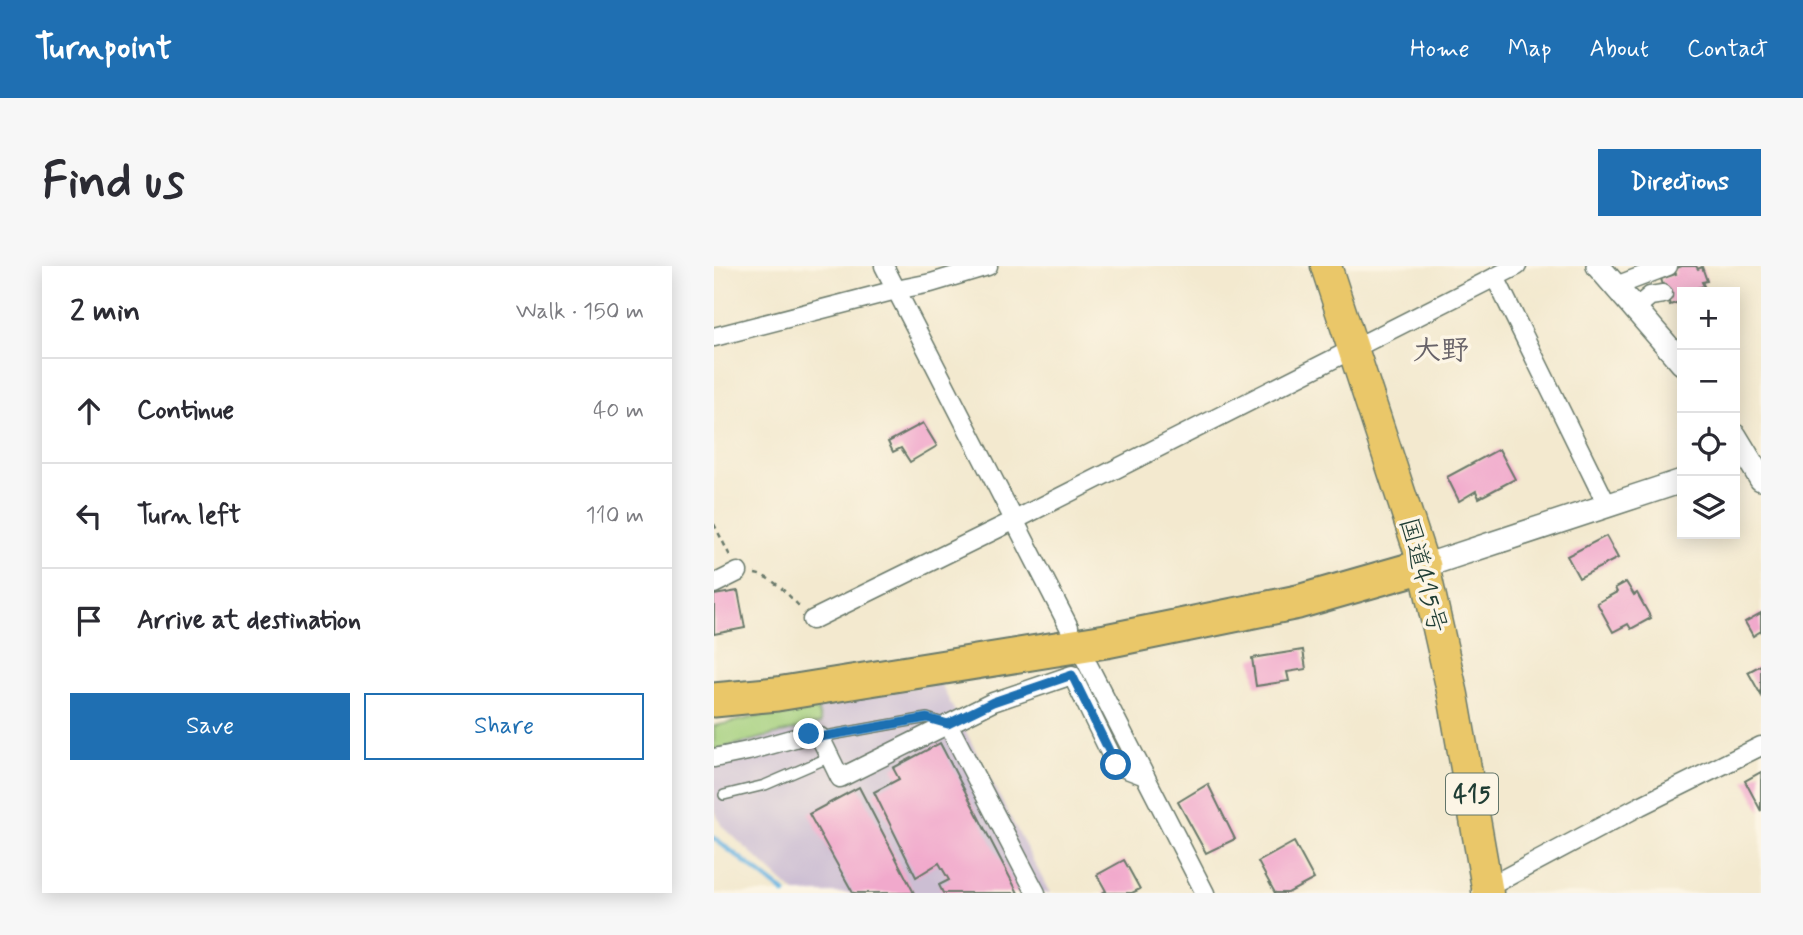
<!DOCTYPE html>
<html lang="en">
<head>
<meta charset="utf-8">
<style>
	body { margin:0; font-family:Mynerve,"Klee One",sans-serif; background:#f7f7f7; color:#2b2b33 }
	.controls { position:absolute; right:21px; top:21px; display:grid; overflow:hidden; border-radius:0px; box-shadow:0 4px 18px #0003 }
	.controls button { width:63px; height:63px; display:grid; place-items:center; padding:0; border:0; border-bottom:2px solid #e1e1e2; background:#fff; color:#2b2b33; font:35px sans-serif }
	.stop { position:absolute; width:21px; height:21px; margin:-16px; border:5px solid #1f6fb2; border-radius:50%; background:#fff }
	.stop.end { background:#1f6fb2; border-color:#fff; box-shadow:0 2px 7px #0008 }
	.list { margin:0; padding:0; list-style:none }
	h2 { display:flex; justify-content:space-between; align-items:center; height:91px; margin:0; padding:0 28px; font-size:30px }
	h2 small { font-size:23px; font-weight:400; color:#7c7c81 }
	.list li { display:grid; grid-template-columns:46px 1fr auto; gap:21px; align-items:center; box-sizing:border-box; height:105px; padding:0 28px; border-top:2px solid #e1e1e2 }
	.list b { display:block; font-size:26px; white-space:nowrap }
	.list em { font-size:23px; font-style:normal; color:#7c7c81 }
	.actions { display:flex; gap:14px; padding:21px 28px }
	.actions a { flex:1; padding:16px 0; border:2px solid #1f6fb2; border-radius:0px; text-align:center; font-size:24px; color:#1f6fb2 }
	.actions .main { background:#1f6fb2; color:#fff }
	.icon { flex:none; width:38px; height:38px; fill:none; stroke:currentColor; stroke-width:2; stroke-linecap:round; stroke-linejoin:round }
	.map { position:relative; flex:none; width:1047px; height:627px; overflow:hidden; border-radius:0px }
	header { display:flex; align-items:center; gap:42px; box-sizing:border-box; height:98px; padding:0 35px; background:#1f6fb2; color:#fff }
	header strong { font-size:33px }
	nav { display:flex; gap:38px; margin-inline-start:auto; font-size:24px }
	.intro { display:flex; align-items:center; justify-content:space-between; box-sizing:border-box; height:168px; padding:0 42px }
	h1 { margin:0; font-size:49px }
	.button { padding:18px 32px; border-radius:0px; background:#1f6fb2; color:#fff; font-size:24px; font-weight:700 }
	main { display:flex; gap:42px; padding:0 42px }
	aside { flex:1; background:#fff; border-radius:0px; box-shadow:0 4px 18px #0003 }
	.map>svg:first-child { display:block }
</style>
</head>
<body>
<header>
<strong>Turnpoint</strong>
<nav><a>Home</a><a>Map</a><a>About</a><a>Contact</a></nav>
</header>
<div class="intro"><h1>Find us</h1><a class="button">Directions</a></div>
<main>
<aside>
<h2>2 min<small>Walk · 150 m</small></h2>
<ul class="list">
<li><svg class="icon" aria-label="ahead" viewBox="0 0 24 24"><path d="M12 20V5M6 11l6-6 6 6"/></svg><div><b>Continue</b></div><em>40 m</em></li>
<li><svg class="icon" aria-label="left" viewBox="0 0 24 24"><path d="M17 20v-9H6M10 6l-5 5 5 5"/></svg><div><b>Turn left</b></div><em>110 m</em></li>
<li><svg class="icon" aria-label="arrive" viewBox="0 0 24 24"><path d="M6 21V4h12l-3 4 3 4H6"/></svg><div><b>Arrive at destination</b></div></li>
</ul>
<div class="actions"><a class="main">Save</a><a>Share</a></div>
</aside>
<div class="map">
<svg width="1047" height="627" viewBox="0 0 1047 627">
	<rect width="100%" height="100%" fill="#fcf5e5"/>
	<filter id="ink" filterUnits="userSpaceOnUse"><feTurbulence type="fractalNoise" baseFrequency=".0143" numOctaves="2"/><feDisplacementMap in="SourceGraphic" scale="14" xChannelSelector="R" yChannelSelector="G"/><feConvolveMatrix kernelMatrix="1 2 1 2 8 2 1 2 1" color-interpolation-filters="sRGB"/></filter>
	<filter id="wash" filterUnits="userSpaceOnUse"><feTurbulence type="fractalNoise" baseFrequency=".00686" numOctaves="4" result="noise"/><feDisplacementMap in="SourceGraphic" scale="28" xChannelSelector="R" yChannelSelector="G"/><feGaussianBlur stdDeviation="1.57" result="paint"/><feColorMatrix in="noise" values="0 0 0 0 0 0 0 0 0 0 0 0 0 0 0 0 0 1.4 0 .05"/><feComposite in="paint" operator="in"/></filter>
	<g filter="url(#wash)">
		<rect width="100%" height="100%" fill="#f3e9cf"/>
		<path fill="#ccbed3" d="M 226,417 L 336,627 L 81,627 L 7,559 L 0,542 L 0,484 L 106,458 L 102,438 Z"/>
		<path fill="#a3cf7c" stroke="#618658" stroke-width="2" d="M 102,438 L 107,457 L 0,484 L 0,460 Z"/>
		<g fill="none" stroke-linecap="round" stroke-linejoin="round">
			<path stroke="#6bb5e3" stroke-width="5" d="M 0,572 L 71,627"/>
		</g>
		<g id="blocks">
			<g fill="#f1a9cc">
				<path d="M 968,0 L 982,0 L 984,3 L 988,1 L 993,15 L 988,16 L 990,20 L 983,22 L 984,26 L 968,26 L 968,35 L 956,39 L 947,13 L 962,8 L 960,3 Z"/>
				<path d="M 209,157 L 223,180 L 196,196 L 187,182 L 179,186 L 174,176 Z"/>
				<path d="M 785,183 L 801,213 L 765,232 L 762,225 L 745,235 L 733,211 Z"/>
				<path d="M 892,270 L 904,292 L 865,312 L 853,290 Z"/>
				<path d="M 912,316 L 920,329 L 923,327 L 937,352 L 917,363 L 914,358 L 899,366 L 883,337 L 903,326 L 901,322 Z"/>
				<path d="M 24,325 L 31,362 L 0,368 L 0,329 Z"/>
				<path d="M 1047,347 L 1047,365 L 1039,370 L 1031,356 Z"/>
				<path d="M 589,384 L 592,403 L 573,406 L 575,415 L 542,420 L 538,392 Z"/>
				<path d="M 1047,399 L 1047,429 L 1034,406 Z"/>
				<path d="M 226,477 L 304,627 L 229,627 L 225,619 L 235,614 L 225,597 L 202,611 L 160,526 L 185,513 L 179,502 Z"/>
				<path d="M 1047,506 L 1047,545 L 1031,515 Z"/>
				<path d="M 494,518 L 521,573 L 492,587 L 464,536 Z"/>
				<path d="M 145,521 L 200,627 L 139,627 L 95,548 Z"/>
				<path d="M 580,576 L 600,613 L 574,627 L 561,627 L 544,596 Z"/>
				<path d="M 410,594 L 426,623 L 418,627 L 388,627 L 392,625 L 383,609 Z"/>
			</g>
		</g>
	</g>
	<g filter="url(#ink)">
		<use href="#blocks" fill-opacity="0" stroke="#69796a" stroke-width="2"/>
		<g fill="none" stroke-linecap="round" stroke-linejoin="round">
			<g stroke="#69796a" stroke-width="12">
				<g id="service">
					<path d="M 106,471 L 213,452 L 232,458"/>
					<path d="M 10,529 L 51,519 L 116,491"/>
				</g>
			</g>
			<g stroke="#69796a" stroke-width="21">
				<g id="minor">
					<path d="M 170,0 L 355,361"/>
					<path d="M 781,11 L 893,239"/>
					<path d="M 902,20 L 954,0"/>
					<path d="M 922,42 L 936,30 L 949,28"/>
					<path d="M 0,71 L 182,24 L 217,17 L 274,0"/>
					<path d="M 0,318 L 24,306"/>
					<path d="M 98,354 L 299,255 L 803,0"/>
					<path d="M 368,387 L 491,627"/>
					<path d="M 234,458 L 322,627"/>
					<path d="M 0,492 L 34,485 L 95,468 L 106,471 L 126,512 L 279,436 L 358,409 L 402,499 L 431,510"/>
					<path d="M 767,625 L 926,540 L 1047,480"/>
				</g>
			</g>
			<g stroke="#69796a" stroke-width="26">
				<g id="tertiary">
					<path d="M 884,0 L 968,97"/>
					<path d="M 1021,170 L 1047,213"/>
					<path d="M 710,300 L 968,215"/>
				</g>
			</g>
			<g stroke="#69796a" stroke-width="33">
				<path id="trunk" d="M 612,0 L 710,300 L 739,429 L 774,627"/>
			</g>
			<g stroke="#69796a" stroke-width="37">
				<path id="motorway" d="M 0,434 L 63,428 L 392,375 L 584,336 L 710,300"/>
			</g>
			<g stroke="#69796a" stroke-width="2.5" stroke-dasharray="5 5" stroke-linecap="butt">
				<path d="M 0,258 L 16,290"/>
				<path d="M 41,308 C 60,311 74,329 88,343"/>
			</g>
			<use href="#service" stroke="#fff" stroke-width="9"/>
			<use href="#minor" stroke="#fff" stroke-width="18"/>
			<use href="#tertiary" stroke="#fff" stroke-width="23"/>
			<use href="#trunk" stroke="#eac769" stroke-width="30"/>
			<use href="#motorway" stroke="#eac769" stroke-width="33"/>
		</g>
	</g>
	<g fill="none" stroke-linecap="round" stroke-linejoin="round" filter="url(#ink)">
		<path stroke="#1f6fb2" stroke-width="9" d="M 95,468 L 106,471 L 213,452 L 234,458 L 279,436 L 358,409 L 402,499"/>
	</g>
	<g text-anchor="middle" stroke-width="7" stroke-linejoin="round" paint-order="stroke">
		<rect fill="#fcf5e5" stroke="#617469" stroke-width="2" x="732" y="507.5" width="52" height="41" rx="5"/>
		<g font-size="24" font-weight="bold" fill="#1f3d34">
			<text x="758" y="536">415</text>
		</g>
		<g font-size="26" fill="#1f3d34" stroke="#fcf5e5">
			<text transform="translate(710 309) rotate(75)" y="9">国道415号</text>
		</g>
		<g font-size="28" font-weight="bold" fill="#686369" stroke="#fcf5e5">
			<text x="727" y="93">大野</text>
		</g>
	</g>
</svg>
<div class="controls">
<button>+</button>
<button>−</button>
<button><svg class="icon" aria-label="locate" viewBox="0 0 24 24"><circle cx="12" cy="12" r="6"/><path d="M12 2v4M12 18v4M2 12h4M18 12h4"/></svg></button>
<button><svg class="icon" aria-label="layers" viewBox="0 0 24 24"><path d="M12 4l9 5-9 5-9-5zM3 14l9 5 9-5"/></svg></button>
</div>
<div class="stop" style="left:402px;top:499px"></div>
<div class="stop end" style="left:95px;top:468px"></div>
</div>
</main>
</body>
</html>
